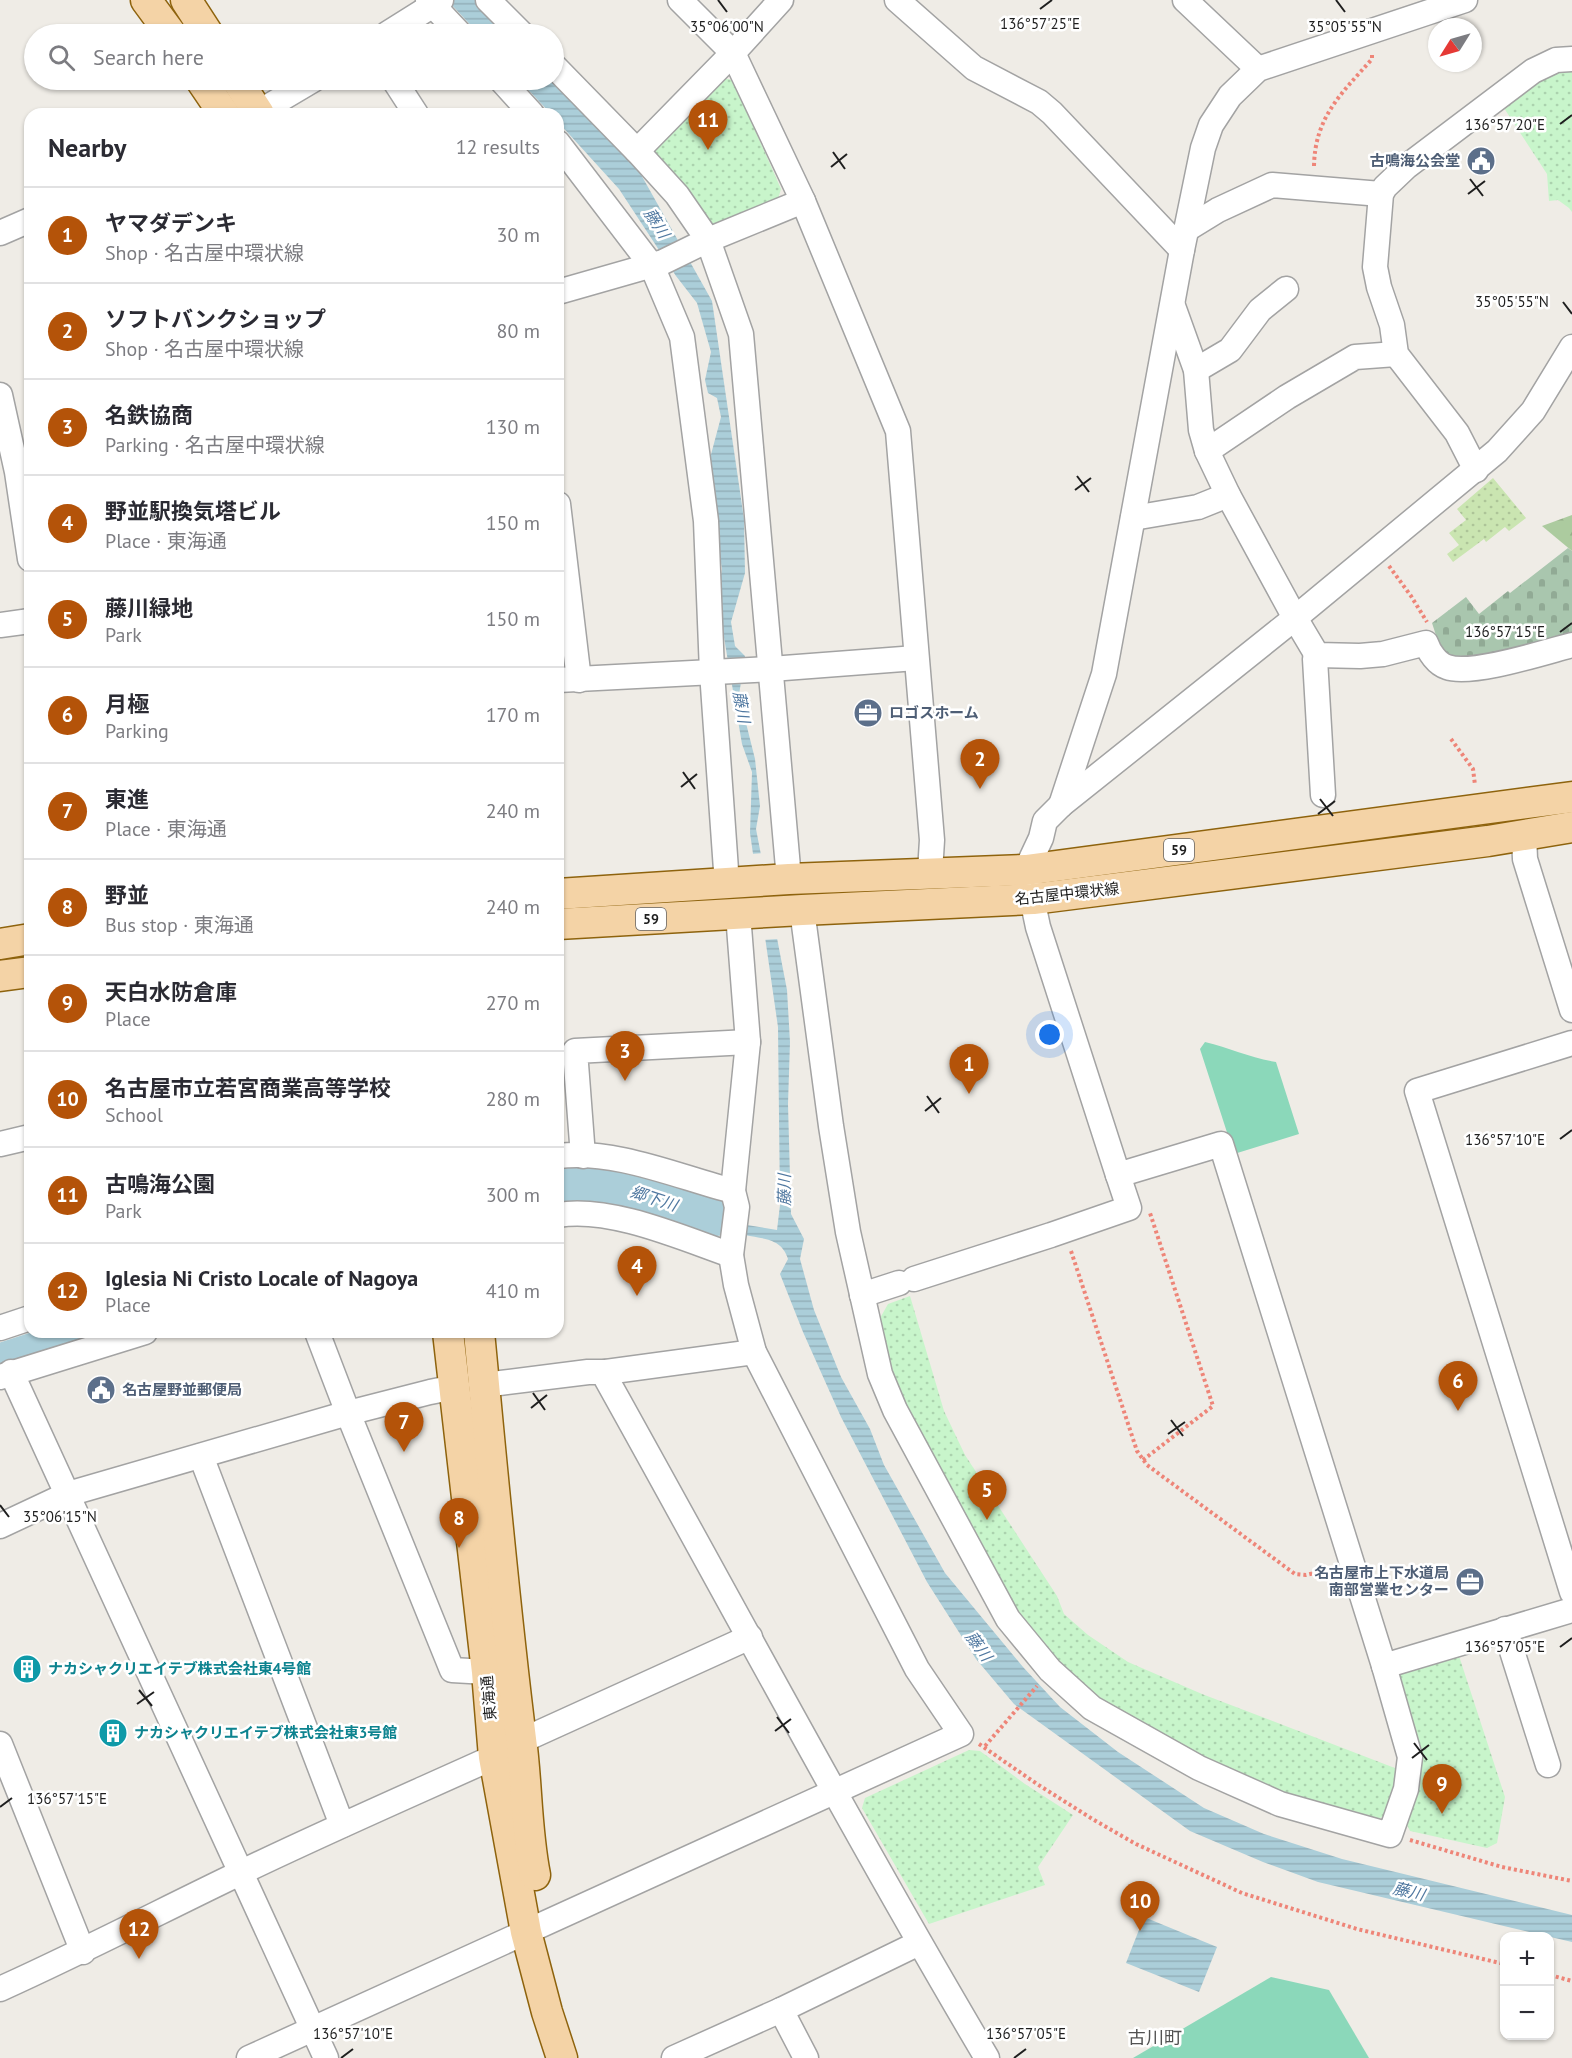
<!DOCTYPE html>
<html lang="en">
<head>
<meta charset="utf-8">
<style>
	body { margin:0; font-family:"PT Sans","Noto Sans JP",sans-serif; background:#f7f7f7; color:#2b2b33 }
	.controls { position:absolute; right:18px; bottom:18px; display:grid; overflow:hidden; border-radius:12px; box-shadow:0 2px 4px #0004 }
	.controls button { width:54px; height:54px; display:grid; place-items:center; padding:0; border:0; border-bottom:2px solid #e1e1e2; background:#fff; color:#2b2b33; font:30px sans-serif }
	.compass { position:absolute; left:1428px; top:18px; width:54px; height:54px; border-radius:50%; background:#fff; box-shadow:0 2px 4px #0004; rotate:233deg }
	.you { position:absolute; left:1050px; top:1035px; width:21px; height:21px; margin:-15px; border:4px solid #fff; border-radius:50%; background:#1a73e8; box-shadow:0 0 0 9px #1a73e833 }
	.badge { display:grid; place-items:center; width:39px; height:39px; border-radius:50%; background:#b45309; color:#fff; font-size:20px; font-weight:700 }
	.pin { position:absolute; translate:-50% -50px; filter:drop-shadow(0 2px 3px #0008) }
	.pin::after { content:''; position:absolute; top:32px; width:21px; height:18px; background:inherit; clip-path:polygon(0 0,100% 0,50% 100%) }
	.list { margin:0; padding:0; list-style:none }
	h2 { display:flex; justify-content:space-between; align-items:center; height:78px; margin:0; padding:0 24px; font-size:26px }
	h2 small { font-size:20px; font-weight:400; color:#7c7c81 }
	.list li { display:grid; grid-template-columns:39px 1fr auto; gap:18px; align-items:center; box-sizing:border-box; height:96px; padding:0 24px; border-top:2px solid #e1e1e2 }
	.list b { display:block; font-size:22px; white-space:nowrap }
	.list p { margin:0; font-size:20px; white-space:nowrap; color:#7c7c81 }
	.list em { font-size:20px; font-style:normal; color:#7c7c81 }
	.icon { flex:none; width:33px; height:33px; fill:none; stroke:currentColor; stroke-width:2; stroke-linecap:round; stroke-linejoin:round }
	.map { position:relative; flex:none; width:1572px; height:2058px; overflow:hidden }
	.search { position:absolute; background:#fff; box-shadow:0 2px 4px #0004; left:24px; top:24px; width:540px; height:66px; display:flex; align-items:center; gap:15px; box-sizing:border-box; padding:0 21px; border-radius:33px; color:#7c7c81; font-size:22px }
	.panel { position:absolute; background:#fff; box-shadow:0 2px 4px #0004; left:24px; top:108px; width:540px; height:1230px; border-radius:18px }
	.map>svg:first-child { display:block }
</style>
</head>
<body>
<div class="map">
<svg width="1572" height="2058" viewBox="0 0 1572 2058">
	<defs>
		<pattern id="forest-firs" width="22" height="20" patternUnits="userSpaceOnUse" patternTransform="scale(1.5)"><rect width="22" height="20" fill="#accb9f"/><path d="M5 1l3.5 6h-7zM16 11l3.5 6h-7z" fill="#94ae88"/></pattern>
		<pattern id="cemetery-stones" width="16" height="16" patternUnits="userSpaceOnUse" patternTransform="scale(1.5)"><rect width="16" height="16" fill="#a9c6ae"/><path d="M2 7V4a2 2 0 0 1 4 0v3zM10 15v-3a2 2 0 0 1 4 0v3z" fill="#91aa95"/></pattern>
		<pattern id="park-dots" width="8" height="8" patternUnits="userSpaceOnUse" patternTransform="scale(1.5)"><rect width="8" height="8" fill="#c8f5cb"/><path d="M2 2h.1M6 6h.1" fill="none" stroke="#abd2ae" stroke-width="1.8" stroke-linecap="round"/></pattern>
		<pattern id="garden-dots" width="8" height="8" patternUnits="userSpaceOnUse" patternTransform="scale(1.5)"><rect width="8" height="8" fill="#cae5b1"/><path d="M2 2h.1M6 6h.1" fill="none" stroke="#adc498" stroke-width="1.8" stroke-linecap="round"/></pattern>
		<pattern id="water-rules" width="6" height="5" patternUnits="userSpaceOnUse" patternTransform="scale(1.5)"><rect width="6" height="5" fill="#abced9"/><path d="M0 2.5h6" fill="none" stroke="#93b0ba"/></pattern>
	</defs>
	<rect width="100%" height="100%" fill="#efece6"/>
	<path fill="url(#forest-firs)" d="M 1572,515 L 1572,551 L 1542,526 Z"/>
	<path fill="url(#cemetery-stones)" d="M 1568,548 L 1572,551 L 1572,637 L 1480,663 L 1443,657 L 1432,623 L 1466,597 L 1479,614 L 1508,591 L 1510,593 Z"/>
	<g fill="url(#park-dots)">
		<path d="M 1572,63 L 1572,212 L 1569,208 L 1558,200 L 1549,201 L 1547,174 L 1500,102 Z"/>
		<path d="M 716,77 L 733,80 L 781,189 L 778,199 L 716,226 L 705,222 L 653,155 L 652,145 Z"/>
		<path d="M 910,1296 L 944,1411 L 965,1455 L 1057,1596 L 1064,1614 L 1088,1635 L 1128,1662 L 1202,1694 L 1400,1770 L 1388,1815 L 1377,1819 L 1327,1809 L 1240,1779 L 1085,1690 L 1021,1621 L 903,1404 L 887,1363 L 879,1320 L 888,1304 Z"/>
		<path d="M 1459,1656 L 1505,1797 L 1497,1843 L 1487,1848 L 1410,1831 L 1404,1819 L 1397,1675 Z"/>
		<path d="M 969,1750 L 980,1751 L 1025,1784 L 1073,1815 L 1038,1867 L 1045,1885 L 929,1924 L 862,1808 L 865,1798 Z"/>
	</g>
	<path fill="url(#garden-dots)" d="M 1493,478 L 1526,518 L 1509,531 L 1505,527 L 1486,542 L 1484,539 L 1453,562 L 1447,554 L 1459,545 L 1449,533 L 1466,520 L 1457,509 Z"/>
	<g fill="#8bd8ba">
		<path d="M 1205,1042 C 1230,1048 1251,1058 1276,1062 L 1299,1134 L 1234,1154 L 1200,1049 Z"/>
		<path d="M 1271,1977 L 1329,1990 L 1369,2058 L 1133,2058 Z"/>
	</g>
	<g fill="url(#water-rules)">
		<path d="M 447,0 L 475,0 L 509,34 L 479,34 Z"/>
		<path d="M 519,80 L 554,80 L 630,155 L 712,301 L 744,519 L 745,573 L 731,622 L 735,646 L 745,656 L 739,695 L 755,759 L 760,806 L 756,829 L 787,990 L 790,1042 L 788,1104 L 791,1214 L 804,1239 L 800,1259 L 814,1310 L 841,1377 L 870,1429 L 884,1465 L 945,1573 L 1023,1667 L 1060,1707 L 1118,1752 L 1204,1808 L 1264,1834 L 1342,1859 L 1572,1915 L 1572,1942 L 1318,1882 L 1263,1862 L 1190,1831 L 1014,1704 L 976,1659 L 927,1582 L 841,1417 L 803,1332 L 780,1274 L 788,1259 C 782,1238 763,1239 745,1235 L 747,1225 L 777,1230 L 780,1205 L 778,1027 L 750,833 L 752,772 L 742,744 L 719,608 L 719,586 L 722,569 L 718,545 L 715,489 L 709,462 L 721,417 L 717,398 L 708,393 L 705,380 L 711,352 L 697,303 L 676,276 L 619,189 L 558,122 L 558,114 L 551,114 Z"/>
		<path d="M 1144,1917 L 1217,1947 L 1199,1992 L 1126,1963 Z"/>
	</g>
	<path fill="#efece6" d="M 765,853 L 780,939 L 762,940 L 750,854 Z"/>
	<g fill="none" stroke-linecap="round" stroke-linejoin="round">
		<g stroke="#abced9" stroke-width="39">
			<path d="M 558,1185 C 617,1181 659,1198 714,1217"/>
			<path d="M 0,1363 L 95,1332"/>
		</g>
		<g stroke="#a3a3a3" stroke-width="27">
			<g id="minor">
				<path d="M 428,0 L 460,34"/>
				<path d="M 488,0 L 522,34"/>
				<path d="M 680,0 L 733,53 L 803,201 L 898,431 L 932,840 L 930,872"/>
				<path d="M 897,0 L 974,68 L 1039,102 L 1052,113 L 1182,250"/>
				<path d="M 1185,0 L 1258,69"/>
				<path d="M 387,34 L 441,0"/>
				<path d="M 554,66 L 637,151 L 677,195 L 708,240 L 741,334 L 789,879"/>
				<path d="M 394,80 L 416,114"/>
				<path d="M 501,80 L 532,114"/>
				<path d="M 259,112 L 313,80"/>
				<path d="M 558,143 L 652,266 L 682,337 L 706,521 L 712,672 L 727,884"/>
				<path d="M 637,151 L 733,53 L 781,0"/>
				<path d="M 1187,229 L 1218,210 L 1272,185 L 1381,194"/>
				<path d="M 0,233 L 30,220"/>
				<path d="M 558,292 L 663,262 L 708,240 L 803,201"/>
				<path d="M 1173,306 L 1196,370 L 1201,430 L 1207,451 L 1228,495 L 1295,618 L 1317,655 L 1360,656 L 1383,654 L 1426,643 C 1429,652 1437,664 1447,667 C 1471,676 1545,652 1572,645"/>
				<path d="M 1196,370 L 1230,350 L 1260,310 L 1286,289"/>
				<path d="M 0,395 L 17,472 L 30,559"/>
				<path d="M 1207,451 L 1287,397 L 1355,357 L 1396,354"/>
				<path d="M 1476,470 L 1457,433 L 1396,354 L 1392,325 L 1379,287 L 1375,267 L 1381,194 L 1385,187 L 1406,167 L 1533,71 L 1556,60 L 1572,59"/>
				<path d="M 558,504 L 579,680"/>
				<path d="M 1133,518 L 1198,507 L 1228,495"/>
				<path d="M 0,625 L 30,621"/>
				<path d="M 1317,655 L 1315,659 L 1323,795"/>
				<path d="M 558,680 L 771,669 L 916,658"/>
				<path d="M 1061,805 L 1104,674 L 1182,250 L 1203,148 L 1211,125 L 1230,96 L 1258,69 L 1465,0"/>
				<path d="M 1524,835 L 1525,859 L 1572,1010"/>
				<path d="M 802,910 L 831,1126 L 848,1232 L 880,1374 L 895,1410 L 1008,1619 L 1050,1670 L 1092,1708 L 1199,1768 L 1280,1804 L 1390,1835 L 1406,1789 L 1410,1757 L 1384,1666 L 1221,1144 L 1118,1175 L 1038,927 L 1026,870 L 1041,838 L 1045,821 L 1061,805 L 1295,618 L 1497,451 L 1533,411 L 1572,347"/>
				<path d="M 1572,1043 L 1417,1091 L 1572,1592"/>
				<path d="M 0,1144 L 30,1137"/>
				<path d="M 558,1156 C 616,1149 678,1177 733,1191"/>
				<path d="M 583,1156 L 575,1051 L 748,1042"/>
				<path d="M 558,1215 C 610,1206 682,1238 731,1255"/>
				<path d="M 914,1279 L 1051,1235 L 1129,1208 L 1118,1175"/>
				<path d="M 862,1295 L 899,1283"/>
				<path d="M 0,1328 L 30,1318"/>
				<path d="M 317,1332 L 348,1413 L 452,1670 L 487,1672"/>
				<path d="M 11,1372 L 326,2058"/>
				<path d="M 606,1372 L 607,1380 C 733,1606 855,1835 987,2058"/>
				<path d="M 0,1377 L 145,1332"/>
				<path d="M 484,1385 L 588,1372 L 606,1372 L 754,1352"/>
				<path d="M 201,1456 L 342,1825"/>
				<path d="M 0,1526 L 68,1494 L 348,1413 L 430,1392 L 455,1387"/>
				<path d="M 1505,1629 L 1548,1765"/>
				<path d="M 1384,1666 L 1572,1610"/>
				<path d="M 521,1741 L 750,1637"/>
				<path d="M 0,1744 L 83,1952"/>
				<path d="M 0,1989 C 82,1952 161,1911 242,1872 C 325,1832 410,1795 494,1757"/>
				<path d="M 781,2010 L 806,2058"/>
				<path d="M 249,2058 L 961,1734 L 917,1669 L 754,1352 L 736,1285 L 731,1255 L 737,1207 L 733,1191 L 748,1042 L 738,914"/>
				<path d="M 674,2058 L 781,2010 L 919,1943"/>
			</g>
		</g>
		<g stroke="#8e630d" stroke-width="33">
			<g id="major">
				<path d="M 146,0 L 171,34"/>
				<path d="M 186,0 L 208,34"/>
				<path d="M 201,80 L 224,114"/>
				<path d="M 237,80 L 259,114"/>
				<path d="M 558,894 L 789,879 L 1026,870 L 1572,797"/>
				<path d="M 558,924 L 802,910 L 1033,899 L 1488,841 L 1572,827"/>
				<path d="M 0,944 L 30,939"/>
				<path d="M 0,976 L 30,972"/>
				<path d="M 448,1332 L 487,1672 L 494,1757 L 526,1932 L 547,2012 L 562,2058"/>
				<path d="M 479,1332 C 492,1468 504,1604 521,1739 C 527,1784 526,1830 535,1875"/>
			</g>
		</g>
		<g stroke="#ee8578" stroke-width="4" stroke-dasharray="3 3" stroke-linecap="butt">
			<path d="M 1314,166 C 1315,117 1341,94 1372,59 L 1372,55"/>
			<path d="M 1389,566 L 1411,596 L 1427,622"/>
			<path d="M 1451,739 L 1473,769 L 1475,785"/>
			<path d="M 1071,1251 L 1137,1451 L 1147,1465 L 1295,1574 L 1306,1575 L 1331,1569"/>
			<path d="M 1143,1460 L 1213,1406 L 1150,1213"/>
			<path d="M 979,1744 L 1037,1784 L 1094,1820 L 1136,1844 L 1242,1893 L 1357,1929 L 1504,1964"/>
			<path d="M 985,1746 L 1037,1686"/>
			<path d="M 1410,1840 L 1502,1867 L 1572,1881"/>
			<path d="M 1550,1975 L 1572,1981"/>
		</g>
		<use href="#minor" stroke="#fff" stroke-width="24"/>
		<use href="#major" stroke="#f4d3a6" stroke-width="30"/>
	</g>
	<path fill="none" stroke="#1f1f1f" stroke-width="2" d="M 718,0 L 727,12M 1336,0 L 1345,12M 1040,9 L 1052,0M 1560,124 L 1572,115M 833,152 L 845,169M 831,167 L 847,154M 1470,179 L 1483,196M 1468,194 L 1485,181M 1563,302 L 1572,314M 1077,476 L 1089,492M 1075,490 L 1091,478M 1560,632 L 1572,623M 683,772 L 695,789M 681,787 L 697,774M 1320,799 L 1333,816M 1318,814 L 1335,801M 927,1096 L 939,1113M 925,1111 L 941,1098M 1560,1139 L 1572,1130M 533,1393 L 545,1410M 531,1408 L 547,1395M 1171,1420 L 1183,1436M 1168,1434 L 1185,1422M 0,1505 L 9,1517M 1560,1647 L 1572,1638M 139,1690 L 152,1706M 137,1704 L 154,1692M 777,1717 L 789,1733M 775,1731 L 791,1719M 1414,1743 L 1427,1760M 1412,1758 L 1429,1745M 0,1807 L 12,1798M 341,2058 L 353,2049M 1014,2058 L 1026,2049"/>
	<defs>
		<g id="civic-disc" transform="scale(1.5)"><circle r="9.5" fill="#5c6f8a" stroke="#fff"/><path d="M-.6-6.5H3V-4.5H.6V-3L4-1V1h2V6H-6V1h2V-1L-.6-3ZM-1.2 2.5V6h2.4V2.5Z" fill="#fff"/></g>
		<g id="office-disc" transform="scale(1.5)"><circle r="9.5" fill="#5c6f8a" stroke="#fff"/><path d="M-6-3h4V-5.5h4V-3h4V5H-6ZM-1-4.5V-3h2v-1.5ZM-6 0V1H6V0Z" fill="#fff"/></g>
		<g id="building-disc" transform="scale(1.5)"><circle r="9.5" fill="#0f9aa8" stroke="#fff"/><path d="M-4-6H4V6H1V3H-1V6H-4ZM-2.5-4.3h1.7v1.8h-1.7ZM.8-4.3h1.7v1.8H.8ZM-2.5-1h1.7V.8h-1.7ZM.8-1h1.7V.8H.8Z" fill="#fff"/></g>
	</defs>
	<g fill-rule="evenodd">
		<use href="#civic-disc" x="1481" y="161"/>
		<use href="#office-disc" x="868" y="713"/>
		<use href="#civic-disc" x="101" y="1390"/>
		<use href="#office-disc" x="1470" y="1582"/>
		<use href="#building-disc" x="27" y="1669"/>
		<use href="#building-disc" x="113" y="1733"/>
	</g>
	<g text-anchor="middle" stroke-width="5" stroke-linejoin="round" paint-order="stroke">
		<g fill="#fff" stroke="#626262" stroke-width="1.5">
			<rect x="1164" y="839" width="30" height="22" rx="4.5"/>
			<rect x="636" y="908" width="30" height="22" rx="4.5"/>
		</g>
		<g font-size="14" font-weight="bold" fill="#1f1f1f">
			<text x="1179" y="855">59</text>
			<text x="651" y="924">59</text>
		</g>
		<g font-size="15" font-weight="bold" fill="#4e5e75" stroke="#fff" text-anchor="end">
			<text x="1460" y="166">古鳴海公会堂</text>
			<text x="889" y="718" text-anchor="start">ロゴスホーム</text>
			<text x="122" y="1395" text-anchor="start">名古屋野並郵便局</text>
			<text x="1449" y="1578">名古屋市上下水道局<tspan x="1449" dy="17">南部営業センター</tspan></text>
		</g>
		<g font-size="15" fill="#1f1f1f" stroke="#fff">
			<text transform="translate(1067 894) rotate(-6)" y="5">名古屋中環状線</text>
			<text transform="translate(489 1698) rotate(-95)" y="5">東海通</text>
		</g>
		<g font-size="15" font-weight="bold" fill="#0d838f" stroke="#fff" text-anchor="start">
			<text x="48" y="1674">ナカシャクリエイテブ株式会社東4号館</text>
			<text x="134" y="1738">ナカシャクリエイテブ株式会社東3号館</text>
		</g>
		<g font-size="16" font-style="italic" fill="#5078a0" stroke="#fff">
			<text transform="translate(657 223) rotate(57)" y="6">藤川</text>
			<text transform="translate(742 707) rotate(80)" y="6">藤川</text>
			<text transform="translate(784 1190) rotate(-90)" y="6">藤川</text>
			<text transform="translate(654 1198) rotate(18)" y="6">郷下川</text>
			<text transform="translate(979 1646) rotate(54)" y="6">藤川</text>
			<text transform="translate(1409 1891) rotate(14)" y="6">藤川</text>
		</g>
		<g font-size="18" fill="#525252" stroke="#fff">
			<text x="1155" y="2044">古川町</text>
		</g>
	</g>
	<g font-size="15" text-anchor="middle" fill="#1f1f1f" stroke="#fff" stroke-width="5" stroke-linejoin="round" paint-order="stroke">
		<text x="1040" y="29">136°57'25"E</text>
		<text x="727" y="32">35°06'00"N</text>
		<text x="1345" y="32">35°05'55"N</text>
		<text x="1505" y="130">136°57'20"E</text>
		<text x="1512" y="307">35°05'55"N</text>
		<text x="1505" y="637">136°57'15"E</text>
		<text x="1505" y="1145">136°57'10"E</text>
		<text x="60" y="1522">35°06'15"N</text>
		<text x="1505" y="1652">136°57'05"E</text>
		<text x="67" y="1804">136°57'15"E</text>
		<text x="353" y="2039">136°57'10"E</text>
		<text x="1026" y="2039">136°57'05"E</text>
	</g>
</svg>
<div class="controls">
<button>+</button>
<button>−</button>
</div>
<svg class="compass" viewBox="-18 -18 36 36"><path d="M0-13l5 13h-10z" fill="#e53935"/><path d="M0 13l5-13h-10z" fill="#7c7c81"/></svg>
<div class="you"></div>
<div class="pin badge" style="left:969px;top:1094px">1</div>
<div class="pin badge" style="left:980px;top:789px">2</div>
<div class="pin badge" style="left:625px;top:1081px">3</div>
<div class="pin badge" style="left:637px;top:1296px">4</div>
<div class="pin badge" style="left:987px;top:1520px">5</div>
<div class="pin badge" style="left:1458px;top:1411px">6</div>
<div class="pin badge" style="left:404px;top:1452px">7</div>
<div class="pin badge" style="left:459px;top:1548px">8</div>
<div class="pin badge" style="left:1442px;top:1814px">9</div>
<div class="pin badge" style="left:1140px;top:1931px">10</div>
<div class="pin badge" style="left:708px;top:150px">11</div>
<div class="pin badge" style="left:139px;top:1959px">12</div>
<div class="search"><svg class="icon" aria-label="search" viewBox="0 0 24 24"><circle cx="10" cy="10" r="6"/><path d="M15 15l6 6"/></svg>Search here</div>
<section class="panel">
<h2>Nearby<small>12 results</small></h2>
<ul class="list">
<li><span class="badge">1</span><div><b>ヤマダデンキ</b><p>Shop · 名古屋中環状線</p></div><em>30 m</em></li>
<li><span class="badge">2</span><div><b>ソフトバンクショップ</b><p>Shop · 名古屋中環状線</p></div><em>80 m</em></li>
<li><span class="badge">3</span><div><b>名鉄協商</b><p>Parking · 名古屋中環状線</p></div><em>130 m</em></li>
<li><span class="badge">4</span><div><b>野並駅換気塔ビル</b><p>Place · 東海通</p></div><em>150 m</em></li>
<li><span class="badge">5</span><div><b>藤川緑地</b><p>Park</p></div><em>150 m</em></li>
<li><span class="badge">6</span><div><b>月極</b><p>Parking</p></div><em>170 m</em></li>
<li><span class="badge">7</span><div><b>東進</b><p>Place · 東海通</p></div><em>240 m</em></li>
<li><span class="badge">8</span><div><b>野並</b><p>Bus stop · 東海通</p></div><em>240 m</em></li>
<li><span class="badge">9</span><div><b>天白水防倉庫</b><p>Place</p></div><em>270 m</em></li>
<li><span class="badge">10</span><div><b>名古屋市立若宮商業高等学校</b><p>School</p></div><em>280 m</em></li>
<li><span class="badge">11</span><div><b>古鳴海公園</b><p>Park</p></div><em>300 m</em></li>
<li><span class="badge">12</span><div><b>Iglesia Ni Cristo Locale of Nagoya</b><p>Place</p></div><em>410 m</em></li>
</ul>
</section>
</div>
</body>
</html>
